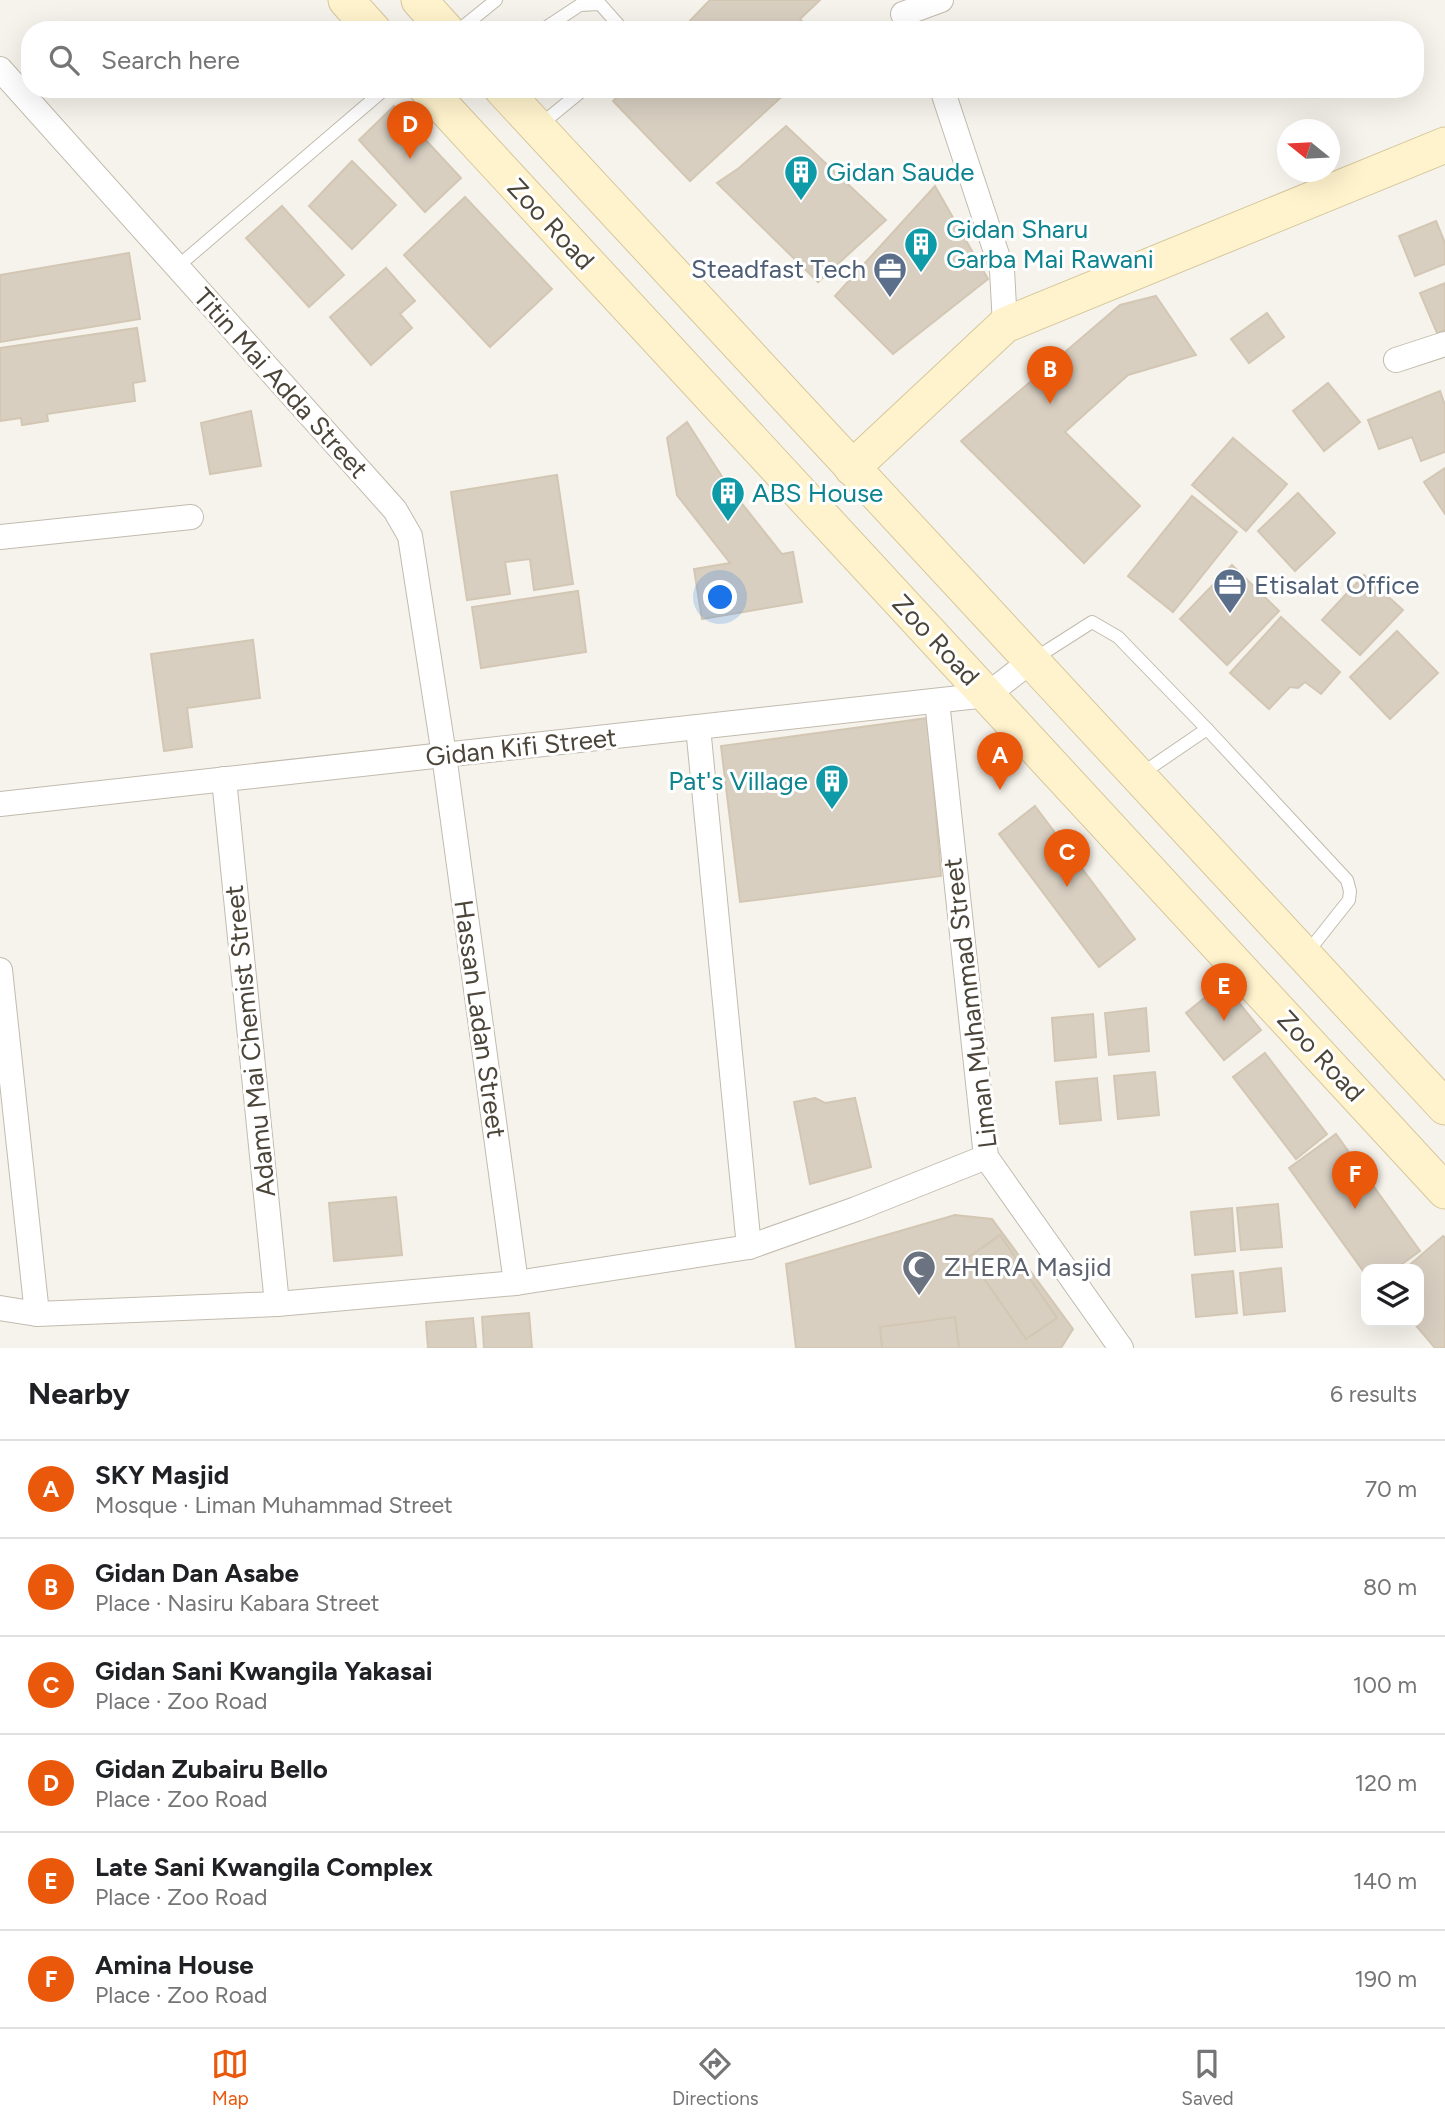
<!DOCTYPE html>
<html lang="en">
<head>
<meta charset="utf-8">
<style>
	body { margin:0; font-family:Figtree,sans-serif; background:#f2f2f2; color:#202124 }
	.controls { position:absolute; right:21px; bottom:21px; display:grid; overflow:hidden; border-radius:14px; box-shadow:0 7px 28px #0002 }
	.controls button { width:63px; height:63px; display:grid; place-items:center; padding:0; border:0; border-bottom:2px solid #e0e0e0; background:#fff; color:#202124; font:35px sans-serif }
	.compass { position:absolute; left:1277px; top:119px; width:63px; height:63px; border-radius:50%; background:#fff; box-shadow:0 7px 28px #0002; rotate:288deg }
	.you { position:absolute; left:721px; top:598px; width:24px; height:24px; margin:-18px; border:5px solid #fff; border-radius:50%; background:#1a73e8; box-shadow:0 0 0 10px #1a73e833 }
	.badge { display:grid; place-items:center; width:46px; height:46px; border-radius:50%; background:#ea580c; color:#fff; font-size:23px; font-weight:700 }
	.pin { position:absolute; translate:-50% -58px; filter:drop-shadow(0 2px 4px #0008) }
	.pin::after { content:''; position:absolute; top:37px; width:24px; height:21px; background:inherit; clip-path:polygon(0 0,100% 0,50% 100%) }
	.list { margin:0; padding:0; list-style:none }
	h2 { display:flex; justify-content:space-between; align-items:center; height:91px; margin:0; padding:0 28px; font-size:30px }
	h2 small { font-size:23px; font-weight:400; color:#757577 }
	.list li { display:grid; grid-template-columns:46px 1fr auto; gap:21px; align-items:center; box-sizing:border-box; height:98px; padding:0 28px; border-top:2px solid #e0e0e0 }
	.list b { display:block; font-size:26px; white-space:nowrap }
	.list p { margin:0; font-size:23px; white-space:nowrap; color:#757577 }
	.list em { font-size:23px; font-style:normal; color:#757577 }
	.icon { flex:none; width:38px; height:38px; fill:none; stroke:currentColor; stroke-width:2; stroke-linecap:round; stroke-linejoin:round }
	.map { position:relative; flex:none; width:1445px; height:1348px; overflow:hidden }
	.search { position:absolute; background:#fff; box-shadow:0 7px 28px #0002; left:21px; right:21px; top:21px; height:77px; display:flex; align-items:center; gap:18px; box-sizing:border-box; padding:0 24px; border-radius:28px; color:#757577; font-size:26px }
	.sheet { height:679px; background:#fff }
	nav { display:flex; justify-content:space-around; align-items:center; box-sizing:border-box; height:98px; border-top:2px solid #e0e0e0; background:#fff; font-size:19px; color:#757577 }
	nav a { display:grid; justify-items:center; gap:4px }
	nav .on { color:#ea580c }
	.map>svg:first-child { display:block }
</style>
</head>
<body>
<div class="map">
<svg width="1445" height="1348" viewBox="0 0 1445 1348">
	<rect width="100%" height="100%" fill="#f6f3ec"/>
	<g fill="#d8cfc1" stroke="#d3c7b4" stroke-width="2">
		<path d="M 710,0 L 820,0 L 800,19 L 810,30 L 681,30 Z"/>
		<path d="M 625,89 L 790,89 L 690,181 L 613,101 Z"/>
		<path d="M 394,106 L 461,178 L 425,212 L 359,140 Z"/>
		<path d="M 786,126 L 886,220 L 818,282 L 717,183 L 739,168 Z"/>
		<path d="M 352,161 L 396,205 L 352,249 L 309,206 Z"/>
		<path d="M 935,186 L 988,279 L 893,354 L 835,296 Z"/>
		<path d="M 465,197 L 552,289 L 490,347 L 404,255 Z"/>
		<path d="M 282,206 L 344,275 L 309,307 L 246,238 Z"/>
		<path d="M 1436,221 L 1445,243 L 1445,264 L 1415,276 L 1399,236 Z"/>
		<path d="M 129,253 L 140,319 L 0,342 L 0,275 Z"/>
		<path d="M 386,268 L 415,301 L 400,314 L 412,328 L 371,365 L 330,317 Z"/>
		<path d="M 1445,283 L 1445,330 L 1437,333 L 1420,293 Z"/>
		<path d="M 1156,296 L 1196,355 L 1128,375 L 1065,432 L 1140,506 L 1084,563 L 961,441 L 1120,305 Z"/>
		<path d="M 1267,313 L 1284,337 L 1249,363 L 1231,339 Z"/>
		<path d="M 137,328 L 145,381 L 133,383 L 135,401 L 47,414 L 48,421 L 22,425 L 21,418 L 0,421 L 0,348 Z"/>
		<path d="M 1328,383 L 1360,422 L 1324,451 L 1293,411 Z"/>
		<path d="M 1440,391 L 1445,405 L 1445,452 L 1421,461 L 1412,437 L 1379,449 L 1368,420 Z"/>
		<path d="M 251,411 L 261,466 L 210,474 L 201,423 Z"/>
		<path d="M 687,422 L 728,486 L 782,554 L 793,552 L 802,602 L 702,619 L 694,569 L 730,563 L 677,495 L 667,438 Z"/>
		<path d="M 1233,438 L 1287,484 L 1246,531 L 1192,485 Z"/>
		<path d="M 1445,468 L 1445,514 L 1424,482 Z"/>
		<path d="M 557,475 L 573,584 L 534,590 L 530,559 L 505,562 L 510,594 L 467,600 L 451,492 Z"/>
		<path d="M 1298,493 L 1335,533 L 1295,571 L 1258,531 Z"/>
		<path d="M 1192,496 L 1237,532 L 1173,612 L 1128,576 Z"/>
		<path d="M 1232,565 L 1279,611 L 1227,665 L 1180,619 Z"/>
		<path d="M 1364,575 L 1403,610 L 1360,655 L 1322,620 Z"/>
		<path d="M 578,591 L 586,652 L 481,668 L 472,607 Z"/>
		<path d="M 1281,617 L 1340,672 L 1321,694 L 1305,682 L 1298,688 L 1290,687 L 1269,709 L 1230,673 Z"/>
		<path d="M 1397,631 L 1438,673 L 1390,719 L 1350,677 Z"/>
		<path d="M 253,640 L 260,698 L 187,708 L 192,747 L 164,751 L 151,654 Z"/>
		<path d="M 928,718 L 941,876 L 740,902 L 721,746 Z"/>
		<path d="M 1035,806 L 1135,939 L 1099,967 L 999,834 Z"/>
		<path d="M 1223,983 L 1261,1030 L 1224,1060 L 1186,1013 Z"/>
		<path d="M 1146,1008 L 1149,1051 L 1109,1055 L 1105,1013 Z"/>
		<path d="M 1093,1014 L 1096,1057 L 1055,1061 L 1052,1018 Z"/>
		<path d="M 1265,1053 L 1327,1134 L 1296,1159 L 1233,1077 Z"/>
		<path d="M 1155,1072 L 1159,1115 L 1118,1119 L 1114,1076 Z"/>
		<path d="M 1097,1078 L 1101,1120 L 1060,1124 L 1056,1082 Z"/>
		<path d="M 815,1098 L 825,1103 L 855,1098 L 871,1167 L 810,1184 L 794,1102 Z"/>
		<path d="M 1336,1134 L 1420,1251 L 1395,1269 L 1366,1269 L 1366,1275 L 1289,1168 Z"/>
		<path d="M 396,1197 L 402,1255 L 334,1261 L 329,1203 Z"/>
		<path d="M 1278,1204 L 1282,1247 L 1241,1250 L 1237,1208 Z"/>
		<path d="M 1232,1208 L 1235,1251 L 1195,1255 L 1191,1212 Z"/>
		<path d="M 955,1215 L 992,1219 L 1073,1329 L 1061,1348 L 796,1348 L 786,1264 Z"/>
		<path d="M 1000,1235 L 1057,1318 L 1026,1339 L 969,1257 Z"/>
		<path d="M 1443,1236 L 1445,1238 L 1445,1348 L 1435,1348 L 1413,1322 L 1419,1322 L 1419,1269 L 1405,1269 Z"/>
		<path d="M 1281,1268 L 1285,1311 L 1244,1315 L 1240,1273 Z"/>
		<path d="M 1233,1271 L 1237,1313 L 1196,1317 L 1192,1275 Z"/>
		<path d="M 529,1313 L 532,1348 L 484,1348 L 482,1317 Z"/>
		<path d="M 955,1317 L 959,1348 L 882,1348 L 880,1327 Z"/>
		<path d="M 473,1318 L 476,1348 L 428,1348 L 426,1322 Z"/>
	</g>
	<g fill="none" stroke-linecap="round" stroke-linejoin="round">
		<g stroke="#c2bbae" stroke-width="14">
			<g id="lane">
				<path d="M 459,30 L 496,0"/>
				<path d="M 542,30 L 580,5 L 600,4 L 623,30"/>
				<path d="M 540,125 L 584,89"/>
				<path d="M 177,267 L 385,89"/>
				<path d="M 1034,659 L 1092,622 L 1118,637 L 1207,729 L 1347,880 L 1350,891 L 1349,900 L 1307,953"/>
				<path d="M 1141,774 L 1207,729"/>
			</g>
		</g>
		<g stroke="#c2bbae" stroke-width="26">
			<g id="street">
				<path d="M 903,14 L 941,0"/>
				<path d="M 0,69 L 395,510 L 410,536 L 444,755 L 516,1283"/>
				<path d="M 942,89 L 1002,270 L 1005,325"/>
				<path d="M 1396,360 L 1445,344"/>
				<path d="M 0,537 L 191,517"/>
				<path d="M 937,701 L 986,1157 L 1121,1348"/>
				<path d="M 698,727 L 749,1247"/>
				<path d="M 224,779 L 277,1304"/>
				<path d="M 0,804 L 987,695 L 1031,661"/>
				<path d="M 0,970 L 37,1314"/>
				<path d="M 0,1308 L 37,1314 L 277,1304 L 516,1283 L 749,1247 L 856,1209 L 986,1157"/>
			</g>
		</g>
		<g stroke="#d6c79b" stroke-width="37">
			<g id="secondary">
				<path d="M 346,0 L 373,30"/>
				<path d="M 419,0 L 446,30"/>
				<path d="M 427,89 L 1445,1191"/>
				<path d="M 502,89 L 1445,1107"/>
				<path d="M 852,468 L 1005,325 L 1445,145"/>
			</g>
		</g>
		<use href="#lane" stroke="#fff" stroke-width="12"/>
		<use href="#street" stroke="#fff" stroke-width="24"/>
		<use href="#secondary" stroke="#fff3cd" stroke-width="35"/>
	</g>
	<defs>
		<g id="building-pin" transform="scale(1.75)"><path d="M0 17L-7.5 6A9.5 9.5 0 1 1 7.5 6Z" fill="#0f9aa8" stroke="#fff"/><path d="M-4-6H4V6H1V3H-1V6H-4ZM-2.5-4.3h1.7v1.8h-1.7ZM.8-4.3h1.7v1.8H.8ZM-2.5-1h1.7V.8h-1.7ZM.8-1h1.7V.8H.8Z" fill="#fff"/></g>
		<g id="office-pin" transform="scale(1.75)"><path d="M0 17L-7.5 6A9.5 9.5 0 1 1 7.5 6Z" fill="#5c6f8a" stroke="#fff"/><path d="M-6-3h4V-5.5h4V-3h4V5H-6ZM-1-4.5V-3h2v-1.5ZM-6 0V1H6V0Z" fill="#fff"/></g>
		<g id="mosque-pin" transform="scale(1.75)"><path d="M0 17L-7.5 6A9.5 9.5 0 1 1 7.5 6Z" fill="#6b7280" stroke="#fff"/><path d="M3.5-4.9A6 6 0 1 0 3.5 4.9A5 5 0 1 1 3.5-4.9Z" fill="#fff"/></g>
	</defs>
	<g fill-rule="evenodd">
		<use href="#building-pin" x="801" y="172"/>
		<use href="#building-pin" x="921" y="244"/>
		<use href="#office-pin" x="890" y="269"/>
		<use href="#building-pin" x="728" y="493"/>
		<use href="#office-pin" x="1230" y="585"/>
		<use href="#building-pin" x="832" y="781"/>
		<use href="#mosque-pin" x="919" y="1267"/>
	</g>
	<g text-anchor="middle" stroke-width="6" stroke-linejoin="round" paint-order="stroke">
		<g font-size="26" fill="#0d838f" stroke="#fff" text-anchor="start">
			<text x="826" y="181">Gidan Saude</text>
			<text x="946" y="238">Gidan Sharu<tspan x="946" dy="30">Garba Mai Rawani</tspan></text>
			<text x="752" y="502">ABS House</text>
			<text x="808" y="790" text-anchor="end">Pat's Village</text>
		</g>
		<g font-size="26" fill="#4b4439" stroke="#fff">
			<text transform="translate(551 224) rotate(47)" y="9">Zoo Road</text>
			<text transform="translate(281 383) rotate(48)" y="9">Titin Mai Adda Street</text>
			<text transform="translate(936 640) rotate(47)" y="9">Zoo Road</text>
			<text transform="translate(521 747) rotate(-6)" y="9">Gidan Kifi Street</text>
			<text transform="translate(970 1003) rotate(-97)" y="9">Liman Muhammad Street</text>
			<text transform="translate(480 1019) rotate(82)" y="9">Hassan Ladan Street</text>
			<text transform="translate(250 1041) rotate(-96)" y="9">Adamu Mai Chemist Street</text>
			<text transform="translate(1321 1056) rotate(47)" y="9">Zoo Road</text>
		</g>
		<g font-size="26" fill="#4e5e75" stroke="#fff" text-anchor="end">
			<text x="866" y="278">Steadfast Tech</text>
			<text x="1254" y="594" text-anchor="start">Etisalat Office</text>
		</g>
		<g font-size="26" fill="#5b616d" stroke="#fff" text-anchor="start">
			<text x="944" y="1276">ZHERA Masjid</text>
		</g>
	</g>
</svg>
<div class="controls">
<button><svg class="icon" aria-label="layers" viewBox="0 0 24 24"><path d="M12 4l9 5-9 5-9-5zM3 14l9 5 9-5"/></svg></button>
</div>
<svg class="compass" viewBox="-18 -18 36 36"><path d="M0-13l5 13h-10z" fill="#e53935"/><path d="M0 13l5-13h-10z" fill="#757577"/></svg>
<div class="you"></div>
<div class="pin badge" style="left:1000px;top:790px">A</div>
<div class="pin badge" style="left:1050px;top:404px">B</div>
<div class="pin badge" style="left:1067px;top:887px">C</div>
<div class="pin badge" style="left:410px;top:159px">D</div>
<div class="pin badge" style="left:1224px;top:1021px">E</div>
<div class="pin badge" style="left:1355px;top:1209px">F</div>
<div class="search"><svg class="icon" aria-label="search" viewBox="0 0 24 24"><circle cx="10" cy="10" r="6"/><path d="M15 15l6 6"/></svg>Search here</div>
</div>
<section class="sheet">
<h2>Nearby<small>6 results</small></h2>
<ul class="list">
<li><span class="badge">A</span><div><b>SKY Masjid</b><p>Mosque · Liman Muhammad Street</p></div><em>70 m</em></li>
<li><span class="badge">B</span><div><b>Gidan Dan Asabe</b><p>Place · Nasiru Kabara Street</p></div><em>80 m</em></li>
<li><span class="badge">C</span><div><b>Gidan Sani Kwangila Yakasai</b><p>Place · Zoo Road</p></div><em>100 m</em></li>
<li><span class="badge">D</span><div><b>Gidan Zubairu Bello</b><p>Place · Zoo Road</p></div><em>120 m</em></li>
<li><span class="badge">E</span><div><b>Late Sani Kwangila Complex</b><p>Place · Zoo Road</p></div><em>140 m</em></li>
<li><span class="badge">F</span><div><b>Amina House</b><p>Place · Zoo Road</p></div><em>190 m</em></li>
</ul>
</section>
<nav>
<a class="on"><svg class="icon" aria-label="map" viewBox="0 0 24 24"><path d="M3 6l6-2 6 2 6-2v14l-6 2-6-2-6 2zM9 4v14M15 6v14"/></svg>Map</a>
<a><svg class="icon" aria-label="directions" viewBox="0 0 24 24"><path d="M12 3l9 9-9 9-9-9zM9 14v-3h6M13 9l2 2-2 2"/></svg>Directions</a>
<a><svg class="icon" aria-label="saved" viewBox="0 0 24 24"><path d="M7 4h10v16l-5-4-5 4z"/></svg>Saved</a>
</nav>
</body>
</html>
